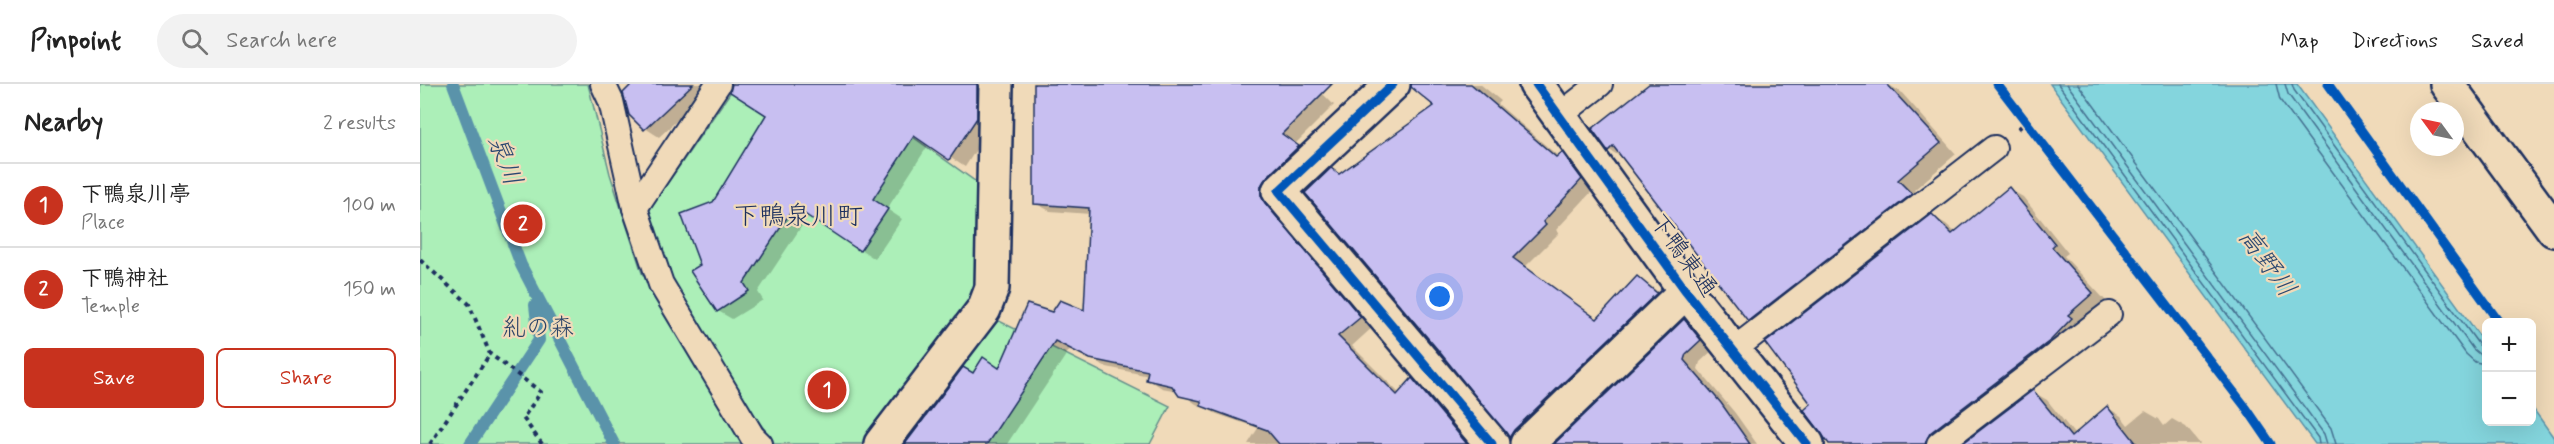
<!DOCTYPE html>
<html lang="en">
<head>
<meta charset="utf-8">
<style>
	body { margin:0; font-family:Mynerve,"Klee One",sans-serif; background:#f2f2f2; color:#222 }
	.controls { position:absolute; right:18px; bottom:18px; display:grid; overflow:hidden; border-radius:9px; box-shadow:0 6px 24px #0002 }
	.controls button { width:54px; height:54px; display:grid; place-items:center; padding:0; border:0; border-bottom:2px solid #e0e0e0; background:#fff; color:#222; font:30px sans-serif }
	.compass { position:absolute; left:1990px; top:18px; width:54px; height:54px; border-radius:50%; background:#fff; box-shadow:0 6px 24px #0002; rotate:303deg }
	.you { position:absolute; left:1020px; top:213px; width:21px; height:21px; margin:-15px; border:4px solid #fff; border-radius:50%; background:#1a73e8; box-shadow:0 0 0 9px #1a73e833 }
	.badge { display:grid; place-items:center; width:39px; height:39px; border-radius:50%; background:#c8321e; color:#fff; font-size:20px; font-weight:700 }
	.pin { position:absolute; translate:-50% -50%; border:3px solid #fff; box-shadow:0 2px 6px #0006 }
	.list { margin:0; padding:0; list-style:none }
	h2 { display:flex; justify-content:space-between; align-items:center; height:78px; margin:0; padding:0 24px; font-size:26px }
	h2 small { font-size:20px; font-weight:400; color:#767676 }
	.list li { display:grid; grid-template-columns:39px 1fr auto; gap:18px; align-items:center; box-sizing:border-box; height:84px; padding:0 24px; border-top:2px solid #e0e0e0 }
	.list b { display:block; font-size:22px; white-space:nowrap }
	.list p { margin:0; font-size:20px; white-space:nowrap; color:#767676 }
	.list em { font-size:20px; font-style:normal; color:#767676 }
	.actions { display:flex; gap:12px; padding:18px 24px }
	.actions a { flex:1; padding:14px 0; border:2px solid #c8321e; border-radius:9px; text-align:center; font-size:21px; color:#c8321e }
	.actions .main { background:#c8321e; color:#fff }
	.icon { flex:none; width:33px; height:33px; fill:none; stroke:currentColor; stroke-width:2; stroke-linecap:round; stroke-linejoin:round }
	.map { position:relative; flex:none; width:2134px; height:360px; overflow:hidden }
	header { display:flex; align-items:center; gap:36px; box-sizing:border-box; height:84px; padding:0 30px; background:#fff; border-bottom:2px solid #e0e0e0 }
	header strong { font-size:28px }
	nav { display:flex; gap:33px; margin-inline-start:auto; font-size:21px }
	.search { width:420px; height:54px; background:#f2f2f2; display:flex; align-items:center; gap:15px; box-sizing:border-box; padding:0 21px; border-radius:33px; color:#767676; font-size:22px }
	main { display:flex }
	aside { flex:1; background:#fff }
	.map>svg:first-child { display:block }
</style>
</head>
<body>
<header>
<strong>Pinpoint</strong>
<div class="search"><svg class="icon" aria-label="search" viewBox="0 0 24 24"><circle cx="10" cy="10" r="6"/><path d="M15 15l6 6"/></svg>Search here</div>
<nav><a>Map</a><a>Directions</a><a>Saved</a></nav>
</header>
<main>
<aside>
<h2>Nearby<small>2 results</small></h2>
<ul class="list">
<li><span class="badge">1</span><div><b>下鴨泉川亭</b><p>Place</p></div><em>100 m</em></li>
<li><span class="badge">2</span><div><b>下鴨神社</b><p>Temple</p></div><em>150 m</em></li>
</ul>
<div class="actions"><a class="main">Save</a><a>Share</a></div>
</aside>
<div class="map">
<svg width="2134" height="360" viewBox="0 0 2134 360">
	<rect width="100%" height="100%" fill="#f0dab9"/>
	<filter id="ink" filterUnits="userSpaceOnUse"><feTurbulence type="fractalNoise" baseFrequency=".0167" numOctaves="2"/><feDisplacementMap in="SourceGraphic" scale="12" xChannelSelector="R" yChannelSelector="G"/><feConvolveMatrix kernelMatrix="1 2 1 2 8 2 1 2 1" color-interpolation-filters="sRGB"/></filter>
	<g filter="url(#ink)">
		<g fill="#acefb8" stroke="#648f8b" stroke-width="1.5">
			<path d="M 0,0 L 168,0 L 190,90 L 222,189 L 309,337 L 327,360 L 0,360 Z"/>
			<path d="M 316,0 L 490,51 L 566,105 L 562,205 L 547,218 L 443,360 L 355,360 L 317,308 L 245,186 L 229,126 Z"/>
			<path d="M 567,231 L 750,322 L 730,360 L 474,360 Z"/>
		</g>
		<path fill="#84d5dd" stroke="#5a93aa" stroke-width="1.5" d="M 1630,0 L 1877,0 L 2066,261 L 2066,338 L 2112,338 L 2112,323 L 2134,354 L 2134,360 L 1895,360 Z"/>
		<g fill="#0003">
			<path d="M 214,0 L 296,0 L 239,53 L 225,44 Z"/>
			<path d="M 314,0 L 572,0 L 571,42 L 545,83 L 509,60 L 467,125 L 482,135 L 455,175 L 389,131 L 338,208 L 343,216 L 312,235 L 298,227 L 282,182 L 294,119 L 348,31 Z"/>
			<path d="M 615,0 L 910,0 L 902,9 L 914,21 L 875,60 L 893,72 L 860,102 L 954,242 L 932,262 L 980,310 L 992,296 L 1007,305 L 1054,360 L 828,360 L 838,344 L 797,330 L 776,320 L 758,307 L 742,304 L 728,295 L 729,292 L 687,283 L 650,265 L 587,360 L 486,360 L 554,291 L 580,285 L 633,230 L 665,228 L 670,130 L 630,127 L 615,119 Z"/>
			<path d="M 993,0 L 1060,0 L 1081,17 L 1078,20 L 1139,73 L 1142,70 L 1156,78 L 1175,104 L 1136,146 L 1139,149 L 1105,183 L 1178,236 L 1217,194 L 1231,202 L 1249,218 L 1099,352 L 1086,345 L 1017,22 Z"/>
			<path d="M 1232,0 L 1467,0 L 1481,8 L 1536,70 L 1494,106 L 1507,120 L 1346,245 L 1329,236 L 1205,75 L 1189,66 Z"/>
			<path d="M 1589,105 L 1603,113 L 1648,169 L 1644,172 L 1686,217 L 1522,360 L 1411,360 L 1394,320 L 1512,132 L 1526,140 L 1536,149 Z"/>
			<path d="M 1264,237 L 1279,245 L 1294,265 L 1280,278 L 1278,285 L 1315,329 L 1337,360 L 1146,360 Z"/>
			<path d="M 1613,308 L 1627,316 L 1655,351 L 1688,324 L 1701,332 L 1708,341 L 1725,327 L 1739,335 L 1744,342 L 1752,335 L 1766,343 L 1780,360 L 1545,360 Z"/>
		</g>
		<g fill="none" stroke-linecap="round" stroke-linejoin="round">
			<g stroke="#457191" stroke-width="1.5">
				<path d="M 1638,0 L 1898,354 L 1899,360"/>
				<path d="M 1647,0 L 1904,350 L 1907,360"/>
				<path d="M 1658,0 L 1911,344 L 1916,360"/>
				<path d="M 1856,0 L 1860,16 L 2046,270 L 2055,278 L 2066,280"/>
				<path d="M 1865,0 L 1868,10 L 2053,265 L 2059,270 L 2066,271"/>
				<path d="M 1872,0 L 1874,6 L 2059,261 L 2066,264"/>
			</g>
			<g stroke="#5a93aa" stroke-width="12">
				<path d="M 33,0 L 101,181 L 194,360"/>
				<path d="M 50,360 L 119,256 L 115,221"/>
			</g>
		</g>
		<g fill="#c8bff1" stroke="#1b2f5e" stroke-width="1.5">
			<path d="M 212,0 L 273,0 L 224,46 L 209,31 L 203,9 Z"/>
			<path d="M 312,0 L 557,0 L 557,34 L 529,76 L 494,52 L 453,115 L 468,125 L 440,167 L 374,123 L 324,199 L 329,207 L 297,228 L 270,187 L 280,181 L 261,130 L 293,118 L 346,31 L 310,8 Z"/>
			<path d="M 614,0 L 912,0 L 862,50 L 879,62 L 846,94 L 841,102 L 841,111 L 845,119 L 941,233 L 918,252 L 977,311 L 992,294 L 1047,360 L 859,360 L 847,346 L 781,322 L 781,317 L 759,312 L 752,302 L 726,296 L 728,287 L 670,275 L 635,257 L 567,360 L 485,360 L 543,283 L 553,289 L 563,273 L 579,284 L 607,220 L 632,228 L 640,216 L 664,226 L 669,124 L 614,120 Z"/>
			<path d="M 991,0 L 1051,0 L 1136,73 L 1142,68 L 1162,95 L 1123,138 L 1126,141 L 1093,174 L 1177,235 L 1217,192 L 1237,209 L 1094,346 L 1089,354 L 1018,266 L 885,109 L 911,84 L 919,90 L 1014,22 L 991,3 Z"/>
			<path d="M 1229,0 L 1467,0 L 1521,59 L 1478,96 L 1492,110 L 1328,237 L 1193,62 L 1188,67 L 1172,45 Z"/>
			<path d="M 1589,103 L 1635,160 L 1632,163 L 1673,209 L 1648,231 L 1652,234 L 1631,256 L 1510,349 L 1505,360 L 1409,360 L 1384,326 L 1391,320 L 1345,259 L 1512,130 L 1532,150 Z"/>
			<path d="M 1264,235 L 1281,256 L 1266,270 L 1264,276 L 1301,319 L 1330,360 L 1134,360 Z"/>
			<path d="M 1613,306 L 1651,353 L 1687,322 L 1717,360 L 1542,360 Z"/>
		</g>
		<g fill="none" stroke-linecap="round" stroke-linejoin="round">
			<g stroke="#1b2f5e" stroke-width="28">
				<g id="service">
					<path d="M 183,0 L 191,17 L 215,124 L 241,200 L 332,352 L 340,360"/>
					<path d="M 1139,32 L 1180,0"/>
					<path d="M 215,124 L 298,0"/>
					<path d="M 1312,267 L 1574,64"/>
					<path d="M 1519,360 L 1689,230"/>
				</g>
			</g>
			<g stroke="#1b2f5e" stroke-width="38">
				<g id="minor">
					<path d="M 973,0 L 859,107 L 1072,360"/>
					<path d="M 1116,0 L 1266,207 L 1387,360"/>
					<path d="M 461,360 L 564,225 L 572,204 L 576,0"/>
					<path d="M 1107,360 L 1266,207"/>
				</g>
			</g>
			<g stroke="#1b2f5e" stroke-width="38">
				<path id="tertiary" d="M 2027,0 L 2134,146"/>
			</g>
			<g stroke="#1b2f5e" stroke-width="4" stroke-dasharray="4.5 4.5" stroke-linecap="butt">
				<path d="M 1598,45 L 1606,38"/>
				<path d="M 0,176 L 49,220 L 70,270 L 121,308 L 103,334 L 122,360"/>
				<path d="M 10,360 L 70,270"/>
			</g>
			<use href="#service" stroke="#f0dab9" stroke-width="24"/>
			<use href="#minor" stroke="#f0dab9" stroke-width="33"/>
			<use href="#tertiary" stroke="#f0dab9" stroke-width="33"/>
			<g stroke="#f0dab9" stroke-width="13">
				<g id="cycleway">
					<path d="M 973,0 L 859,107 L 1072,360"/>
					<path d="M 1116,0 L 1266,207 L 1387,360"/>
					<path d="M 1577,0 L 1827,325 L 1851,360"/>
					<path d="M 1908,0 L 2079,238"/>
				</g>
			</g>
			<use href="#cycleway" stroke="#0057b8" stroke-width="9"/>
		</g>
	</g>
	<g text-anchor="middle" stroke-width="4.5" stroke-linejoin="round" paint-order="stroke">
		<g font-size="24" fill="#1b2f5e" stroke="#f0dab9">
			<text transform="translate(1264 171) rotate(54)" y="8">下鴨東通</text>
		</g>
		<g font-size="24" fill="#2a4267" stroke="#f0dab9">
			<text x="118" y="251">糺の森</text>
		</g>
		<g font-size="26" font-style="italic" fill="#2b4871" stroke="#f0dab9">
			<text transform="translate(86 76) rotate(69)" y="9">泉川</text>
			<text transform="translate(1848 178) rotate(54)" y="9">高野川</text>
		</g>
		<g font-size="26" fill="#1b2f5e" stroke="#f0dab9">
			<text x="378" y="140">下鴨泉川町</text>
		</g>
	</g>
</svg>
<div class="controls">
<button>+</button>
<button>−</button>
</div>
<svg class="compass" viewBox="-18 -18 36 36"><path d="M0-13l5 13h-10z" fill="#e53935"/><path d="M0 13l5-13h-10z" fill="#767676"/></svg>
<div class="you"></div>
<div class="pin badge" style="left:407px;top:306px">1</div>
<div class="pin badge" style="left:103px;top:140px">2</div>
</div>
</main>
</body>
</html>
